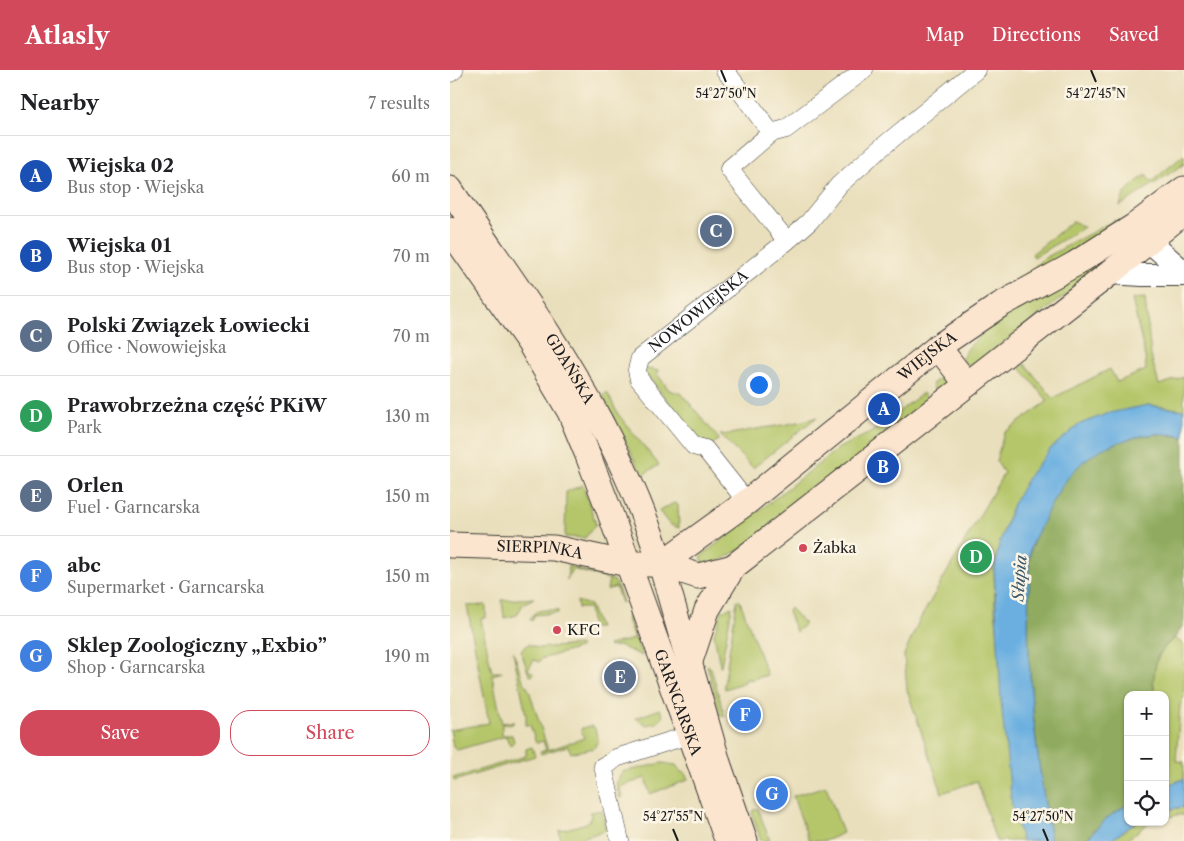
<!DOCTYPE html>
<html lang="en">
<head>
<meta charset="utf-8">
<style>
	body { margin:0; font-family:"Libre Caslon Text",serif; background:#f6f6f6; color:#202124 }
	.controls { position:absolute; right:15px; bottom:15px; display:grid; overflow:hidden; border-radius:10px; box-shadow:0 1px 4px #0004 }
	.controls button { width:45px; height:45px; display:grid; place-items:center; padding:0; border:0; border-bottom:1px solid #e0e0e0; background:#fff; color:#202124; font:25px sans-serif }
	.you { position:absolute; left:308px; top:314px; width:18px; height:18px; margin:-12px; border:4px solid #fff; border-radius:50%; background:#1a73e8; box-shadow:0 0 0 8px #1a73e833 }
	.badge { display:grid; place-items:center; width:32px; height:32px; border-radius:50%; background:#d1495b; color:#fff; font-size:16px; font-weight:700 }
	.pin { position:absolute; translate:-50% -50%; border:2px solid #fff; box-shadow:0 1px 5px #0006 }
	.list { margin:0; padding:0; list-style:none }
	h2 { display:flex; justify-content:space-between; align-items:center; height:65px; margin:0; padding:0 20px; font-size:21px }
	h2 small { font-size:16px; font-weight:400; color:#757577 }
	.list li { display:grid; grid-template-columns:32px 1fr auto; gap:15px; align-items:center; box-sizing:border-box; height:80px; padding:0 20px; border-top:1px solid #e0e0e0 }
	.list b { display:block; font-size:19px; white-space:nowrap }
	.list p { margin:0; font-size:16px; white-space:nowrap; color:#757577 }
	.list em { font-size:16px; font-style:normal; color:#757577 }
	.actions { display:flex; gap:10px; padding:15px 20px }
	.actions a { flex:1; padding:11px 0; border:1px solid #d1495b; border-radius:20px; text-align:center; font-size:18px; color:#d1495b }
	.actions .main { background:#d1495b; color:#fff }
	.icon { flex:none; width:28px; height:28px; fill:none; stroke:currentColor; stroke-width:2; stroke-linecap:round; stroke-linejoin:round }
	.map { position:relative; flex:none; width:734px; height:771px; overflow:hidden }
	header { display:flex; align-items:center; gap:30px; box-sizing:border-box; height:70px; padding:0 25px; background:#d1495b; color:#fff }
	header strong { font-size:24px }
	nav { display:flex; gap:28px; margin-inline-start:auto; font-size:18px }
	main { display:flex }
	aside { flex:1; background:#fff }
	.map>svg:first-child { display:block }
</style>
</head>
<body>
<header>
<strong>Atlasly</strong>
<nav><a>Map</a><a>Directions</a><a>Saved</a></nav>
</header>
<main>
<aside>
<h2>Nearby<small>7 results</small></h2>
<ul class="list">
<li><span class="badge" style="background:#1a4fb4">A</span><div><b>Wiejska 02</b><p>Bus stop · Wiejska</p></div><em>60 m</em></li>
<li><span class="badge" style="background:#1a4fb4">B</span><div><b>Wiejska 01</b><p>Bus stop · Wiejska</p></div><em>70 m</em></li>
<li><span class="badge" style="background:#5c6f8a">C</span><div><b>Polski Związek Łowiecki</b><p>Office · Nowowiejska</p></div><em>70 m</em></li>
<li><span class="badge" style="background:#2e9e5b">D</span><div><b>Prawobrzeżna część PKiW</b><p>Park</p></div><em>130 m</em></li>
<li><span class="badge" style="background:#5c6f8a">E</span><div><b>Orlen</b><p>Fuel · Garncarska</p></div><em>150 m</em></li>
<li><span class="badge" style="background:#3f7fe0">F</span><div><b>abc</b><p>Supermarket · Garncarska</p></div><em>150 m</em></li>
<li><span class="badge" style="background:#3f7fe0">G</span><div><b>Sklep Zoologiczny „Exbio”</b><p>Shop · Garncarska</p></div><em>190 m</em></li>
</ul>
<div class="actions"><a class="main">Save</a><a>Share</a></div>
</aside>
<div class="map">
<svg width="734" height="771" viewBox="0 0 734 771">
	<rect width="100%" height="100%" fill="#fcf5e5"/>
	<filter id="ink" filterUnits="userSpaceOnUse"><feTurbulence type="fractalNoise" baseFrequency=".02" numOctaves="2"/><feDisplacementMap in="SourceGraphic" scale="10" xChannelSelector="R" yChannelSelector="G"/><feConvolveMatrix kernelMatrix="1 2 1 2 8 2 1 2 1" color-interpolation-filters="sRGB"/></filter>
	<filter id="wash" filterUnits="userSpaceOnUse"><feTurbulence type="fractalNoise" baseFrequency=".0096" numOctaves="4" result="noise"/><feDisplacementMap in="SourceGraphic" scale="20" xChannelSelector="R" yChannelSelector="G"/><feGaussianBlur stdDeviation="1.12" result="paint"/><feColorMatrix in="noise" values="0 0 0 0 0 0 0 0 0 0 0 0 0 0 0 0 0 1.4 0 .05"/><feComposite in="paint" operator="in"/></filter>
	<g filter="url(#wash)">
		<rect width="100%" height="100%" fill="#e9dfbc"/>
		<g fill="#b5c66a" stroke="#687143">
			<path d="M 734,85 L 734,94 L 670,136 C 673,121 684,113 696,105 L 701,112 Z"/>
			<path d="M 665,150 L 666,154 L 466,280 L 513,246 L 581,200 L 593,189 Z"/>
			<path d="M 623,151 L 634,157 L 584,187 L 582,184 Z"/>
			<path d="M 660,191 L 520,298 L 512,291 L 512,288 L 519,277 L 540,255 L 648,192 Z"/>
			<path d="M 695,228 L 701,286 L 709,315 L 734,307 L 734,340 L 698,335 L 563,434 L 549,475 L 544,500 L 545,540 L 572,771 L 546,771 L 527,711 L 492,723 L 457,620 L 454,585 L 469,551 L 554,403 L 546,391 L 554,363 L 598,331 L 570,298 L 575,294 L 603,328 L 660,299 L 667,312 L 696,300 L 695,286 L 682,229 Z"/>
			<path d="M 193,298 L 209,301 L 207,304 L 219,320 L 232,324 L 269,369 L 262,375 L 251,373 L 193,300 Z"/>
			<path d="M 492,306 L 495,307 L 498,314 L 487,327 L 482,314 Z"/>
			<path d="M 157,322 L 168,344 L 209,395 L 192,405 L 153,326 Z"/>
			<path d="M 473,323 L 480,332 L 296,476 L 255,499 L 251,486 L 389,378 L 422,362 Z"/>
			<path d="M 367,347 L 303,398 L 270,365 C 285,364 299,360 313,358 C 333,355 348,353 367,347 Z"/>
			<path d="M 133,415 L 146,454 L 135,468 L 115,467 L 116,422 Z"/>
			<path d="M 224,433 L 228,435 L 229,458 L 219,454 L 209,441 Z"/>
			<path d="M 118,496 L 163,510 L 167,515 L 173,532 L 171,533 L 166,517 L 157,520 L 159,509 L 122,499 L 117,510 Z"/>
			<path d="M 84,528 L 73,534 L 67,545 L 54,548 L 52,530 Z"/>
			<path d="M 287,530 L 290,531 L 317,605 L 300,610 L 299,608 L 295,610 L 295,612 L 275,619 L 274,615 Z"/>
			<path d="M 127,531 L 140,535 L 149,558 L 142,558 L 139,538 L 128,538 Z"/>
			<path d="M 36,535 L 36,548 L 31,549 L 42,602 L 53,602 L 42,605 L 52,653 L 63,651 L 63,654 L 52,654 L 52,665 L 62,665 L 64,671 L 60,676 L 56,666 L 7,680 L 3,676 L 0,660 L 39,653 L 17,536 Z"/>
			<path d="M 282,537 L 271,596 L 270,596 L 264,564 L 272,541 Z"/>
			<path d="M 340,538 L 355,554 L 346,562 L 338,542 L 339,539 Z"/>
			<path d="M 108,540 L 108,543 L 84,545 L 83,550 L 80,550 C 83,538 97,540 108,540 Z"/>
			<path d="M 176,546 L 178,546 L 192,586 L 170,576 L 159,577 L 158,575 L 184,569 Z"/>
			<path d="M 725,568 L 734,575 L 734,627 L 730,635 L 726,691 L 734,692 L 734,709 L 715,716 L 715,625 L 705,625 C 701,601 705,583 725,568 Z"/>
			<path d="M 78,574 L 88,578 L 130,575 L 130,578 L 91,589 L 89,592 L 84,590 L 78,600 L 83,603 L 82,606 L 79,605 L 71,581 Z"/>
			<path d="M 63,581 L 73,610 L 79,620 L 98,680 L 134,668 L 131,660 L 132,658 L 141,656 L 145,658 L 148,671 L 144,678 L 121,683 L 118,676 L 91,684 L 90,682 L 96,680 L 93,671 L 86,673 L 80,655 L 76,655 L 76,645 Z"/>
			<path d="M 257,595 L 261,598 L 275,647 L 270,645 Z"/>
			<path d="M 210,639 L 213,646 L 207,653 L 196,655 L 186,648 Z"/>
			<path d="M 82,677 L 85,686 L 4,711 L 3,708 L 76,686 L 76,679 Z"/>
			<path d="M 212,693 L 226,695 L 231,702 L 235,703 L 238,710 L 200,724 L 195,708 L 169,717 L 172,727 L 170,728 L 166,714 L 172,702 Z"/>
			<path d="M 376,716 L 393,763 L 375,771 L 359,771 L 343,726 Z"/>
			<path d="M 734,737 L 734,745 L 726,745 L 715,748 L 715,740 Z"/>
			<path d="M 308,739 L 320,771 L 311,771 L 302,744 L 303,740 Z"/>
			<path d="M 152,740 L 156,760 L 132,768 L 132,769 L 127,771 L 111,771 L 109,761 L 137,753 L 141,747 L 140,742 Z"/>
			<path d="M 686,752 L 700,752 L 675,771 L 660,771 Z"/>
		</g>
		<path fill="#90ab5e" stroke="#56643d" d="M 705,364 L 734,367 L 734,553 L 725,568 L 717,574 L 707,587 L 703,613 L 705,625 L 678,625 L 678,734 L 644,760 L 635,771 L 601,771 C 587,688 575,602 579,518 C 580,505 578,488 582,476 C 591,446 621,392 650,378 C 668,370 686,367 705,364 Z"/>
		<g fill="#6aafe0" stroke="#43667e">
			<path d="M 698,335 L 734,340 L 734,367 C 710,360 686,366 664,374 C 626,387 606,421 591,456 C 588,463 583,470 581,477 C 578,489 580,505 579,518 C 575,602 587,688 601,771 L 572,771 L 562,737 L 551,631 L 544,500 L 549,475 L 563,434 L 580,404 L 601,378 L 630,354 L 659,343 Z"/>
			<path d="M 734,709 L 734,737 L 715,740 L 715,716 Z"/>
			<path d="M 678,734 L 678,752 L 686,752 L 660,771 L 635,771 L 657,748 Z"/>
		</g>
	</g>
	<g filter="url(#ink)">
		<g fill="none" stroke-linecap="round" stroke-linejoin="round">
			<g stroke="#3b3934" stroke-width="19">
				<g id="minor">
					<path d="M 275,0 L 321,63"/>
					<path d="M 0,3 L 4,0"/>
					<path d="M 337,171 L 279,99 L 321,63 L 336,59 L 414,0"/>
					<path id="s1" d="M 297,432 L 255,379 L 244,376 L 189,309 L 187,300 L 190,288 L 337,171 L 359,152 L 389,115 L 426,82 L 526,0"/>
					<path d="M 170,771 L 153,696 L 160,693 L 166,688 L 239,665"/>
				</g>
			</g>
			<g stroke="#3b3934" stroke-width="24">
				<g id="tertiary">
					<path d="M 686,160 L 734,202"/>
					<path d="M 660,203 L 692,205 L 734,205"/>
				</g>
			</g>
			<g stroke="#3b3934" stroke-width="27">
				<g id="secondary">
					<path id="s2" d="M 0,119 C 38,177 80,233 116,292 C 155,355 188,423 211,494 L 268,693 L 295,771"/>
					<path id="s3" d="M 0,160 L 79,272 L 120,342 L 137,383 L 159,440 L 275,764"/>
					<path d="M 488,277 L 517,314"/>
					<path id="s4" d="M 0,475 L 104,478 L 178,494 L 211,494 L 248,506 L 283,497"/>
					<path id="s5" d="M 211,494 L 297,432 L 488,277 L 550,235 L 625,194 L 683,157 L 734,119"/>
					<path d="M 240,591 L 257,540 L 283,497 L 660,203 L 734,142"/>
				</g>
			</g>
			<use href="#minor" stroke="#fff" stroke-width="18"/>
			<use href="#tertiary" stroke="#fff" stroke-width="22"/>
			<use href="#secondary" stroke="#fbe5cf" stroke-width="25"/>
		</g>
	</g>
	<path fill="none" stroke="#1c1c1c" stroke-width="2" d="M 271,0 L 276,12M 641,0 L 646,12M 223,759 L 228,771M 593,759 L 598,771"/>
	<g fill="#d1495b" stroke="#fcf5e5" stroke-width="2">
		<circle cx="353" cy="478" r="5"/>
		<circle cx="107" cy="560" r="5"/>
	</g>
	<g text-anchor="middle" stroke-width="5" stroke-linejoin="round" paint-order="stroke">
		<g font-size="15" fill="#1c1c1c" stroke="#fcf5e5">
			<text dy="5" stroke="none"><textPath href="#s1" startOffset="262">NOWOWIEJSKA</textPath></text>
			<text dy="5" stroke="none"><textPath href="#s5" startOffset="338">WIEJSKA</textPath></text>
			<text dy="5" stroke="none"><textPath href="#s2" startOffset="216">GDAŃSKA</textPath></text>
			<text dy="5" stroke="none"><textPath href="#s4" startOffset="90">SIERPINKA</textPath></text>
			<text dy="5" stroke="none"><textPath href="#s3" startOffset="528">GARNCARSKA</textPath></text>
		</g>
		<g font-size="15" fill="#1c1c1c" stroke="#fcf5e5" text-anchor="start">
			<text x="363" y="483">Żabka</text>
			<text x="117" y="565">KFC</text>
		</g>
		<g font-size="16" font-style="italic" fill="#3b576a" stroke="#fcf5e5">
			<text transform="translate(569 508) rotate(-86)" y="6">Słupia</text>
		</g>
	</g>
	<g font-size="12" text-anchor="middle" fill="#1c1c1c" stroke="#fcf5e5" stroke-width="5" stroke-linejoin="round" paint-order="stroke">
		<text x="276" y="28">54°27'50"N</text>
		<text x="646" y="28">54°27'45"N</text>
		<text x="223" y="751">54°27'55"N</text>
		<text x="593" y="751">54°27'50"N</text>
	</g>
</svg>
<div class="controls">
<button>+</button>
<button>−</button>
<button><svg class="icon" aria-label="locate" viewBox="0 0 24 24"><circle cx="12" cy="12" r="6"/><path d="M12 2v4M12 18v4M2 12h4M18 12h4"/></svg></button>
</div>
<div class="you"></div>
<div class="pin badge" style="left:434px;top:339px;background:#1a4fb4">A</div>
<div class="pin badge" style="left:433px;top:397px;background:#1a4fb4">B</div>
<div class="pin badge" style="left:266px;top:161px;background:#5c6f8a">C</div>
<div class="pin badge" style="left:526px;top:487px;background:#2e9e5b">D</div>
<div class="pin badge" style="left:170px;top:607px;background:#5c6f8a">E</div>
<div class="pin badge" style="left:295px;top:645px;background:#3f7fe0">F</div>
<div class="pin badge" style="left:322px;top:724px;background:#3f7fe0">G</div>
</div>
</main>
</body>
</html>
